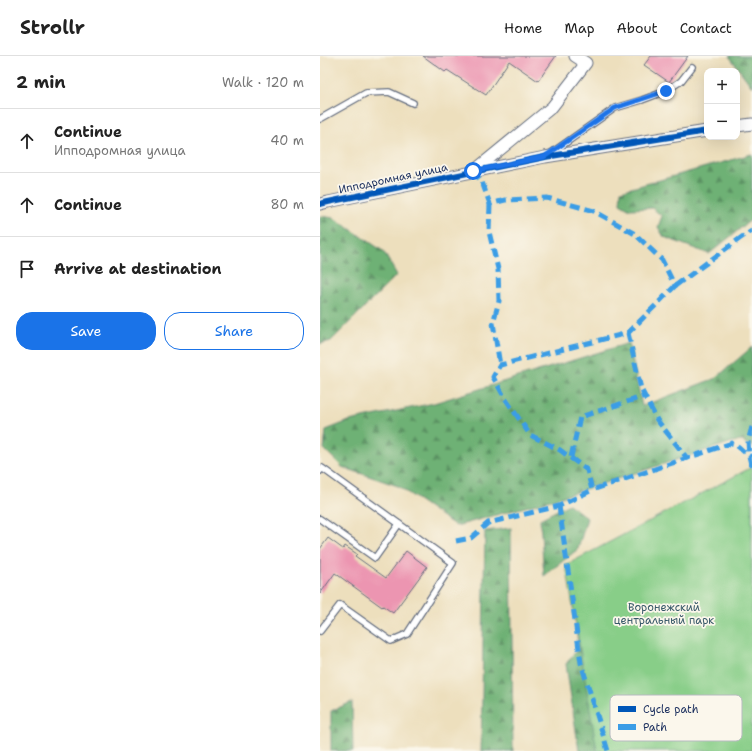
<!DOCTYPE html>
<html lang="en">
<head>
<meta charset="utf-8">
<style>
	body { margin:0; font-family:"Shantell Sans",sans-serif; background:#f2f2f2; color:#222 }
	.controls { position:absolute; right:12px; top:12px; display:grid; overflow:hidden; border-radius:8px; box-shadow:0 4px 16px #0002 }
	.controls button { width:36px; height:36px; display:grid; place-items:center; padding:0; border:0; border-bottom:1px solid #e0e0e0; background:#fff; color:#222; font:20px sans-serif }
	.stop { position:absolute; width:12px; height:12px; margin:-9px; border:3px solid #1a73e8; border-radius:50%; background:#fff }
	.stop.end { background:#1a73e8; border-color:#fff; box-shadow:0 1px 4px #0008 }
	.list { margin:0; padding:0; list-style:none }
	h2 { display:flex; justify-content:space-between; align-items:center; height:52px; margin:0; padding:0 16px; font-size:17px }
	h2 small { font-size:13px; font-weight:400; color:#767676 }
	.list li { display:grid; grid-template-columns:26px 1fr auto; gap:12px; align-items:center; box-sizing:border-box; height:64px; padding:0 16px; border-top:1px solid #e0e0e0 }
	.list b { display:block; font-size:15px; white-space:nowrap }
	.list p { margin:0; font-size:13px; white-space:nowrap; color:#767676 }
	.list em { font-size:13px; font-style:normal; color:#767676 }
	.actions { display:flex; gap:8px; padding:12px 16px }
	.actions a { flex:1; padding:9px 0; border:1px solid #1a73e8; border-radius:16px; text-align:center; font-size:14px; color:#1a73e8 }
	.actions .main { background:#1a73e8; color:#fff }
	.icon { flex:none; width:22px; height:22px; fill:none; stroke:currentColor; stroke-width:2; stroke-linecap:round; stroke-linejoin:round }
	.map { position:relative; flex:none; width:432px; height:695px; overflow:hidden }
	header { display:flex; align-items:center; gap:24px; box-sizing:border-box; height:56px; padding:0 20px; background:#fff; border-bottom:1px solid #e0e0e0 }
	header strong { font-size:19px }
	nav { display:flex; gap:22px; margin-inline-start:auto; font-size:14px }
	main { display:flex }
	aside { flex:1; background:#fff }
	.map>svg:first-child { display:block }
</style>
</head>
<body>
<header>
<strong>Strollr</strong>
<nav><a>Home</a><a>Map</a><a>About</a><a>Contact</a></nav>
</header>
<main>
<aside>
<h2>2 min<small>Walk · 120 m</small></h2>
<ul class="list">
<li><svg class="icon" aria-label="ahead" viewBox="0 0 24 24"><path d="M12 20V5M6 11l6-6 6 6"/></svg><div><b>Continue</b><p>Ипподромная улица</p></div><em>40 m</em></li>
<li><svg class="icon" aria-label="ahead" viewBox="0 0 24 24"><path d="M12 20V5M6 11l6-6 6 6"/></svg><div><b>Continue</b></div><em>80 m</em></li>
<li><svg class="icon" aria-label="arrive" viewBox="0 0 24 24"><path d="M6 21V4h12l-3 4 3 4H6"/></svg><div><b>Arrive at destination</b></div></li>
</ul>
<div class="actions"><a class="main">Save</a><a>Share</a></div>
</aside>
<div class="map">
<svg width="432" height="695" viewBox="0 0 432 695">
	<defs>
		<pattern id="forest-firs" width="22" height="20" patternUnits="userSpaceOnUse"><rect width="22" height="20" fill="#6eb174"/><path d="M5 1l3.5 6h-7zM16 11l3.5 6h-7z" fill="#5a9062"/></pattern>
	</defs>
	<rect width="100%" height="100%" fill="#fbf7ec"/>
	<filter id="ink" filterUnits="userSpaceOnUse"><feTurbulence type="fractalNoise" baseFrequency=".025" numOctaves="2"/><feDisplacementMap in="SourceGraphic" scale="8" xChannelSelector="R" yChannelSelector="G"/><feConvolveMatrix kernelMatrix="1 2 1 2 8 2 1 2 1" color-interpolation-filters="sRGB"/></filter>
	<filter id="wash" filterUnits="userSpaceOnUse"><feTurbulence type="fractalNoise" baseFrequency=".012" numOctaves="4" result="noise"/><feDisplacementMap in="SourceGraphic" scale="16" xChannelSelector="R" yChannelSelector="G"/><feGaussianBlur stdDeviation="0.9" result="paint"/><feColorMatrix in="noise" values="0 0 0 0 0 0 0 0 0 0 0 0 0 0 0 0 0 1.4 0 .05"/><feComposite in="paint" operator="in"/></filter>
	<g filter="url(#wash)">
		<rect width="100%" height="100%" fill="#eddfbd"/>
		<g fill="url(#forest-firs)" stroke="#447069">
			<path d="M 409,0 L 432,0 L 432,31 Z"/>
			<path d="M 432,98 L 432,163 L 389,198 L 344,181 L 338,171 L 342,160 L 332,152 L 310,153 L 300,147 L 301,135 Z"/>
			<path d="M 0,160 L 14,162 L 63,195 L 77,219 L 11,285 L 0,288 Z"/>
			<path d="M 309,287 L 322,350 L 396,322 L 432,291 L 432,391 L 422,385 L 412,386 L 238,442 L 136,470 L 78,430 L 22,411 L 4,393 L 6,374 L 29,365 L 114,347 Z"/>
			<path d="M 249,448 L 267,462 L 258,493 L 224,520 L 220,463 Z"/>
			<path d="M 191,472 L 193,695 L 161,695 L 165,475 Z"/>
			<path d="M 253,524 L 301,695 L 259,695 L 246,608 L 258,592 Z"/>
			<path d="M 32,646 L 33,695 L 11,695 L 11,655 Z"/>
		</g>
		<path fill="#88ce88" stroke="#527e73" d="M 432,411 L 432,695 L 277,695 L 246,509 Z"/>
		<g id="blocks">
			<g fill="#ec95b1">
				<path d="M 103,0 L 236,0 L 218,25 L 189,5 L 166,39 L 127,14 L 125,16 Z"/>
				<path d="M 331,0 L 368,0 L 349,26 L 324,9 Z"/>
				<path d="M 8,482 L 23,493 L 25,490 L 37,498 L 35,500 L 66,522 L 86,495 L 107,511 L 73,557 L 63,550 L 62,551 L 15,517 L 0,538 L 0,493 Z"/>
			</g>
		</g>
	</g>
	<g filter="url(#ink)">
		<use href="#blocks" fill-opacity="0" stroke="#646d7f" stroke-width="1"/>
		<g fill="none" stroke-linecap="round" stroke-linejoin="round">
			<g stroke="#646d7f" stroke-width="8">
				<g id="lane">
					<path d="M 0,63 L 46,37 L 69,36 L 93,47"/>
					<path d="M 230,98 L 295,52 L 322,44 L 346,35 L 361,25 L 372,11"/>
					<path d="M 0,415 L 2,412 L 133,507 L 87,578 L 71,585 L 20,549 L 0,575"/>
					<path d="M 0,463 L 55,502 L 79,468"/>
				</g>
			</g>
			<g stroke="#646d7f" stroke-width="13">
				<g id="street">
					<path d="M 417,70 L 432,68"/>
					<path d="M 155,114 L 232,51 L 266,7 L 255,0"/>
					<path d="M 0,148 L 8,146 L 225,101 L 387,75"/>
				</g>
			</g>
			<use href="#lane" stroke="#fff" stroke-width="5.5"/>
			<use href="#street" stroke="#fff" stroke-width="11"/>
			<g stroke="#3b9de6" stroke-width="5" stroke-dasharray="10 5" stroke-linecap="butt">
				<path d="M 153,115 L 162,126 L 170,148 L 185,144 L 227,142 L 274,155 L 315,178 L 342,204 L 355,230 L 308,277 L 180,309 L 173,321 L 185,342 L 210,379 L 240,394 L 267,414 L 272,434 L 412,387 C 420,390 424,398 432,401"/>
				<path d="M 170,148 L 169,176 L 178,213 L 179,245 L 173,267 L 180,309"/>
				<path d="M 355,230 L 422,181 L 432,175"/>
				<path d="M 308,277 L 321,333 L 337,364 L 367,402"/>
				<path d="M 432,371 L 428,385 L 429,400 L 432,412"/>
				<path d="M 251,401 L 260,361 L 325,340"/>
				<path d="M 239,450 L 261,607 L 288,695"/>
				<path d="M 136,485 L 151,482 L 168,467 L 239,450 L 272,434"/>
			</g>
			<g stroke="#fbf7ec" stroke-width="8">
				<path id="cycleway" d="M 0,148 L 8,146 L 225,101 L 387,75"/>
			</g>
			<use href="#cycleway" stroke="#0057b8" stroke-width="6"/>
		</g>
	</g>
	<g fill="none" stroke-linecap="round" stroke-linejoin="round" filter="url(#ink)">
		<path stroke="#1a73e8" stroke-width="5" d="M 153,115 L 224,101 L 295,52 L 346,35"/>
	</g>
	<g text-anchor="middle" stroke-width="3.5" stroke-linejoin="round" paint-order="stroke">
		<g font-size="11" fill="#1b2f5e" stroke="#fbf7ec">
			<text transform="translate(73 122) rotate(-12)" y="4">Ипподромная улица</text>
		</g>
		<g font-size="11" fill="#365768" stroke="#fbf7ec">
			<text x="344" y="555">Воронежский<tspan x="344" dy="13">центральный парк</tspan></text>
		</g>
	</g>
	<rect x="290" y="639" width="132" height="46" rx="6" fill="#fbf7ec" stroke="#b8bbc1" stroke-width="1"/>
	<rect x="298" y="650" width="18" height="6" fill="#0057b8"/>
	<rect x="298" y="668" width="18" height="6" fill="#3b9de6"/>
	<g font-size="11" fill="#1b2f5e">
		<text x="323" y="657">Cycle path</text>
		<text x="323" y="675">Path</text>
	</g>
</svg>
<div class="controls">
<button>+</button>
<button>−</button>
</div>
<div class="stop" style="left:153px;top:115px"></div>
<div class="stop end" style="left:346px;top:35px"></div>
</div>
</main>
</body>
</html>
